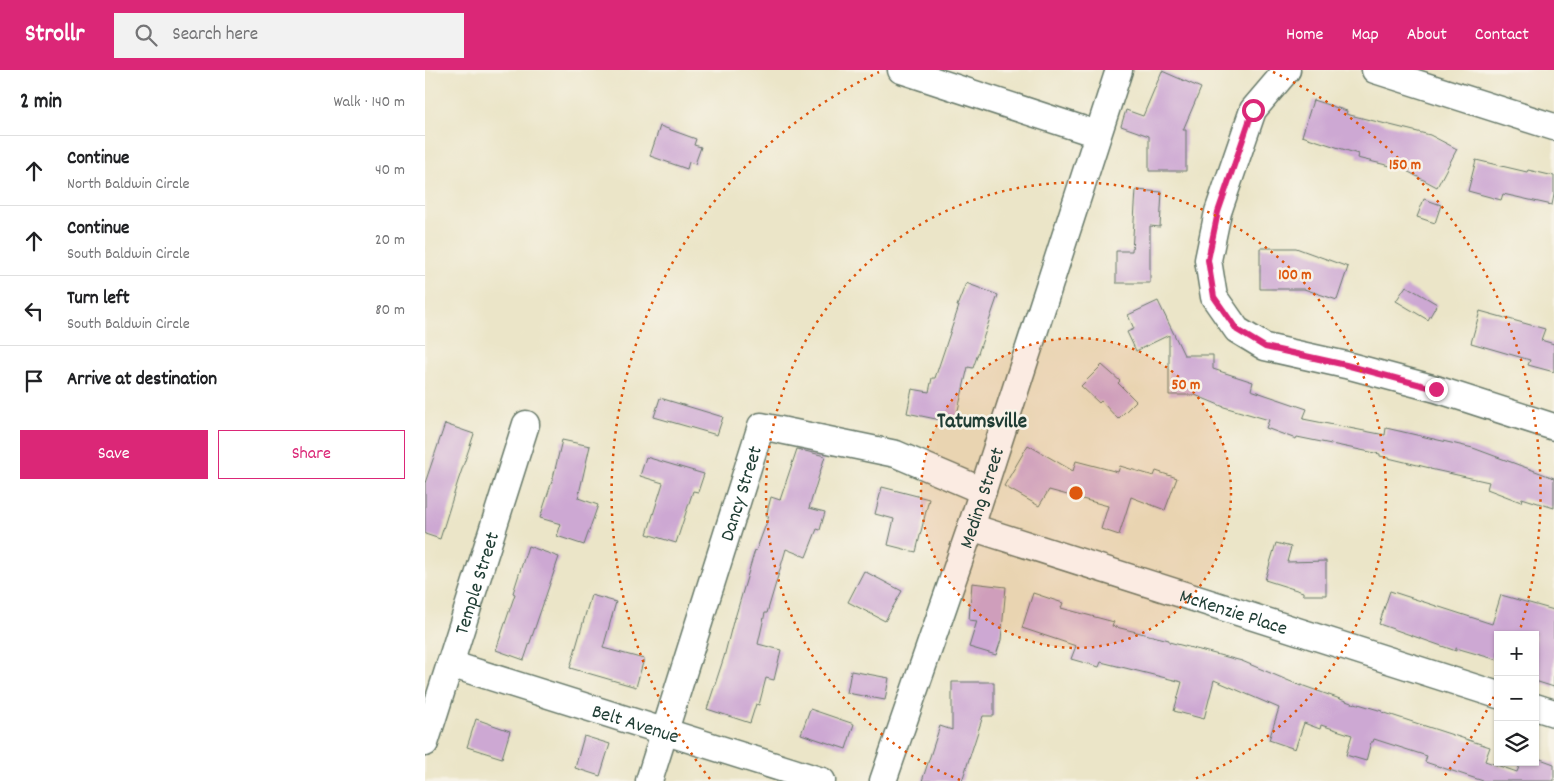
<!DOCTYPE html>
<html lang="en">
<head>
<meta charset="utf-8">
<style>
	body { margin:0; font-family:Dekko,sans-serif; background:#f2f2f2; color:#202124 }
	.controls { position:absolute; right:15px; bottom:15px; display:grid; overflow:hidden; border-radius:0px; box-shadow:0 1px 4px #0004 }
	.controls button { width:45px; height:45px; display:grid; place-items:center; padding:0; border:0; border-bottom:1px solid #e0e0e0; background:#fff; color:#202124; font:25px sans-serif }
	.stop { position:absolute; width:15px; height:15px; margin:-11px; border:4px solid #db2777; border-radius:50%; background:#fff }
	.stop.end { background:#db2777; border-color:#fff; box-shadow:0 1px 5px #0008 }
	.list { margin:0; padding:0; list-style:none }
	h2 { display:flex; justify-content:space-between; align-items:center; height:65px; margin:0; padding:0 20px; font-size:21px }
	h2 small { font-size:16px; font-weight:400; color:#757577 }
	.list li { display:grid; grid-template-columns:32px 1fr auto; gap:15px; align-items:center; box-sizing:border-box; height:70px; padding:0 20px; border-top:1px solid #e0e0e0 }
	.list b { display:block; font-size:19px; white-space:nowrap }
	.list p { margin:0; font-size:16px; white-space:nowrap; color:#757577 }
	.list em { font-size:16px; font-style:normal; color:#757577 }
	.actions { display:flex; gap:10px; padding:15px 20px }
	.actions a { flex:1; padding:11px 0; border:1px solid #db2777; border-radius:0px; text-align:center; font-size:18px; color:#db2777 }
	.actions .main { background:#db2777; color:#fff }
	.icon { flex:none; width:28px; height:28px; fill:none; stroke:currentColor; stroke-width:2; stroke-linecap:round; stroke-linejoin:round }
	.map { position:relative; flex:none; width:1129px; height:711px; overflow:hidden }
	header { display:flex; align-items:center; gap:30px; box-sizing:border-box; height:70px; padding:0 25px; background:#db2777; color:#fff }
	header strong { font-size:24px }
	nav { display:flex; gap:28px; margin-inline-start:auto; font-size:18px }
	.search { width:350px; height:45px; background:#f2f2f2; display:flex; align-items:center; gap:12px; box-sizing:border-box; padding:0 18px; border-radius:0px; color:#757577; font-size:19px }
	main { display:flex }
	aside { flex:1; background:#fff }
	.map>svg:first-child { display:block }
</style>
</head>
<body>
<header>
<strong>Strollr</strong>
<div class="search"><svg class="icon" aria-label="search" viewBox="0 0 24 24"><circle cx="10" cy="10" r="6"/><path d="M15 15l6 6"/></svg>Search here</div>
<nav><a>Home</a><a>Map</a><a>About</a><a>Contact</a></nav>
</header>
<main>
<aside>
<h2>2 min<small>Walk · 140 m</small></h2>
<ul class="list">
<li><svg class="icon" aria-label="ahead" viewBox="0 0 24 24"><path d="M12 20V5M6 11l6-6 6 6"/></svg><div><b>Continue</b><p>North Baldwin Circle</p></div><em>40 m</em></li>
<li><svg class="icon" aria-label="ahead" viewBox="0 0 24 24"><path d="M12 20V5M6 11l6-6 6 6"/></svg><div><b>Continue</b><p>South Baldwin Circle</p></div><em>20 m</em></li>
<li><svg class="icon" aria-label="left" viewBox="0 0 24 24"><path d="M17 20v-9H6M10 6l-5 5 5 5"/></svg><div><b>Turn left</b><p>South Baldwin Circle</p></div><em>80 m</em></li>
<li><svg class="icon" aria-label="arrive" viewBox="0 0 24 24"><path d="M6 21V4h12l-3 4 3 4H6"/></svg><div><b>Arrive at destination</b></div></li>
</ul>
<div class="actions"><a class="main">Save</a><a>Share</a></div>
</aside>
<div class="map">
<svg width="1129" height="711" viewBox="0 0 1129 711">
	<rect width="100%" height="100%" fill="#f7f3e8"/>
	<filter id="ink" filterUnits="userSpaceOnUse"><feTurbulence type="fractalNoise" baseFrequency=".02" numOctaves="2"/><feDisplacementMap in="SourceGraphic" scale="10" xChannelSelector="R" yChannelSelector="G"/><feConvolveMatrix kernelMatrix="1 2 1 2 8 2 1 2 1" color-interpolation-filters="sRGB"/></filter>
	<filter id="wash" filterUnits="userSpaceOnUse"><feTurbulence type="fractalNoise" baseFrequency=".0096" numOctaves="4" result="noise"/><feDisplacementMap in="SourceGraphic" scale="20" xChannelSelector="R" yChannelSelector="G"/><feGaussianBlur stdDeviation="1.12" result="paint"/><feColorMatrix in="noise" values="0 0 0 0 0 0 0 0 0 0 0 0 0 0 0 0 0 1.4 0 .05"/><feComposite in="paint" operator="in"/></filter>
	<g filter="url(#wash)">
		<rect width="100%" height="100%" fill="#ebe5c8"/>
		<g id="blocks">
			<g fill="#cda8d3">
				<path d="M 737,1 L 776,18 L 758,60 L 761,60 L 761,101 L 724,101 L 724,66 L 696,56 L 701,40 L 718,46 Z"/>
				<path d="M 888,30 L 922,41 L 921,44 L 1005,65 L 1032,79 L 1012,117 L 978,99 L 932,88 L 933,84 L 877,66 Z"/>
				<path d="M 235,56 L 271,69 L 269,75 L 276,77 L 270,94 L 264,92 L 262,99 L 225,86 Z"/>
				<path d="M 1051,90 L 1102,102 L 1103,100 L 1129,106 L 1129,125 L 1127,135 L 1078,124 L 1076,130 L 1043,121 Z"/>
				<path d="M 711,120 L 737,122 L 735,157 L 725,156 L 725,213 L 691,213 L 691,181 L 707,181 Z"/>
				<path d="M 999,129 L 1016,135 L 1010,153 L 992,147 Z"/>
				<path d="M 835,178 L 871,178 L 923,197 L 912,230 L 879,219 L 835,219 Z"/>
				<path d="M 541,213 L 573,225 L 548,298 L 543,297 L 530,353 L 482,343 L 487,319 L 504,322 L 507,308 L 510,308 L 534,236 L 532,236 Z"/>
				<path d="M 981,216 L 1012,234 L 1003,250 L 971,231 Z"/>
				<path d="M 733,231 L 759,285 L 788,285 L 788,299 L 828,312 L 826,320 L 882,339 L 878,349 L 960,365 L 961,358 L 1048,378 L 1129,408 L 1129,438 L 1097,428 L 1096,432 L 1062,419 L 1064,412 L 1005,399 L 1005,398 L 955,386 L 955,384 L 872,367 L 871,369 L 841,358 L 844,350 L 799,337 L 770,325 L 744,325 L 744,265 L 711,281 L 702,262 L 709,259 L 703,245 Z"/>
				<path d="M 1055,241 L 1120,259 L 1116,270 L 1129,274 L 1129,302 L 1103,295 L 1105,290 L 1046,273 Z"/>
				<path d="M 677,295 L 695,311 L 693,313 L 711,331 L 693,349 L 676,331 L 674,333 L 656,316 Z"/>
				<path d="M 235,328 L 298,347 L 292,365 L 229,347 Z"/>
				<path d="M 20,354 L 49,364 L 33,411 L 15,469 L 0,464 L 0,413 Z"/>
				<path d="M 137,370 L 165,376 L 153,428 L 173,435 L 159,475 L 132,466 L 136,454 L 115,448 L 128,408 Z"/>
				<path d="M 603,375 L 648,401 L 651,391 L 693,402 L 695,396 L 729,406 L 731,401 L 752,408 L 740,440 L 706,427 L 694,465 L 676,459 L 683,436 L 624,420 L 614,436 L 579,416 Z"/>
				<path d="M 372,379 L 400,386 L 384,438 L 400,442 L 395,460 L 392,459 L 381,487 L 361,479 L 342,543 L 340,543 L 333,574 L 356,580 L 349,610 L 341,608 L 334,635 L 331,634 L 325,653 L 282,639 L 299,587 L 309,548 L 310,548 L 330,480 L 331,481 L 344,446 L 341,446 L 346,427 L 355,430 Z"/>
				<path d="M 221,387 L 279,404 L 273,422 L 268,421 L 251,473 L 222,464 L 238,413 L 215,406 Z"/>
				<path d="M 457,417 L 504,429 L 491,482 L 463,475 L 469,449 L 450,444 Z"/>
				<path d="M 851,473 L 866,477 L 862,492 L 901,491 L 901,525 L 878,525 L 878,522 L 840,510 Z"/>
				<path d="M 103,476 L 134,487 L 99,590 L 71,580 L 90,524 L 88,523 Z"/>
				<path d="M 439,501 L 477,521 L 460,551 L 423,532 Z"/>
				<path d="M 547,513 L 581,517 L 576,570 L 571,585 L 544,577 L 552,551 L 544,550 Z"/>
				<path d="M 965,521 L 1067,554 L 1076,525 L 1129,540 L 1129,617 L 1110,611 L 1110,565 L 1073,565 L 1073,590 L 1031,578 L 1031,581 L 954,554 Z"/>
				<path d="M 608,523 L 638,533 L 636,538 L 689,552 L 687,556 L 744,570 L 744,572 L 817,591 L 876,616 L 876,615 L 929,634 L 930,633 L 957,641 L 957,642 L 1065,677 L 1060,691 L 1092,702 L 1096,692 L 1110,692 L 1110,687 L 1129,694 L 1129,711 L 1058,711 L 1000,692 L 1002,686 L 949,669 L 948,672 L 946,672 L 941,691 L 921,685 L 927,665 L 896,655 L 895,659 L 879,653 L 870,679 L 844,670 L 854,638 L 789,610 L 779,649 L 749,641 L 757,612 L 676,592 L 674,597 L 646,589 L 651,576 L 597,558 Z"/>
				<path d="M 166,525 L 191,532 L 178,578 L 219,589 L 211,617 L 145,598 Z"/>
				<path d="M 426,601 L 464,608 L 460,630 L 422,623 Z"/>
				<path d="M 527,612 L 569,612 L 569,646 L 558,646 L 537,711 L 497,711 L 515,656 L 527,660 Z"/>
				<path d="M 385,639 L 429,654 L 421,679 L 376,664 Z"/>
				<path d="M 51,649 L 85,661 L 77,688 L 42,677 Z"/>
				<path d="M 159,666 L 185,674 L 175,706 L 150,698 Z"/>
			</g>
		</g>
	</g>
	<g filter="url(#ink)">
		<use href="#blocks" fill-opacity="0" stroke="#667868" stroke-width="1"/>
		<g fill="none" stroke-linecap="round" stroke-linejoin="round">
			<g stroke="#667868" stroke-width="29">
				<g id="minor">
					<path d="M 476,0 L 672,64"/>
					<path d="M 862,0 L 828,40 L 793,142 L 783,190 L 789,227 L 812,260 L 840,277 L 921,295 L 1011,319 L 1129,357"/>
					<path d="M 950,0 L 1129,57"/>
					<path id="s1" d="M 546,457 L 1073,625"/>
					<path id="s2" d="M 25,594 L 397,711"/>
					<path d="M 1110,637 L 1129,643"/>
					<path id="s3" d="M 0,673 L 101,354"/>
					<path id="s4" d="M 224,711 L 336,356 L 471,384 L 558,421"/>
					<path id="s5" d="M 458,711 L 546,457 L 694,0"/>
				</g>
			</g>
			<use href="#minor" stroke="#fff" stroke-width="26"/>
		</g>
	</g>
	<g fill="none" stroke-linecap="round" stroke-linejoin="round" filter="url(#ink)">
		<path stroke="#db2777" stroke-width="6" d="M 828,40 L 793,142 L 783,190 L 789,227 L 812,260 L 840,277 L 921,295 L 1011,319"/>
	</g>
	<circle cx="651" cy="423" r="155" fill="#de580e" fill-opacity=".12"/>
	<g fill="none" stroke="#de580e" stroke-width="2.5" stroke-dasharray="2.5 5">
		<circle cx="651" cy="423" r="155"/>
		<path d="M535 710A310 310 0 1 1 767 710"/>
		<path d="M1072 620A465 465 0 0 1 1017 709M285 709A465 465 0 0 1 454 2M848 2A465 465 0 0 1 1094 563"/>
	</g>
	<g text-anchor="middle" stroke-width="5" stroke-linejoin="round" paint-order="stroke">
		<g font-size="20" fill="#1f3d34" stroke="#f7f3e8">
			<text dy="7" stroke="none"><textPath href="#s4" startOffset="302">Dancy Street</textPath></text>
			<text dy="7" stroke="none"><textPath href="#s5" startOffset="300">Meding Street</textPath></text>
			<text dy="7" stroke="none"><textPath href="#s3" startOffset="168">Temple Street</textPath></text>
			<text dy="7" stroke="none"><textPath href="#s1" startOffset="276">McKenzie Place</textPath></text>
			<text dy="7" stroke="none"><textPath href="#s2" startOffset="195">Belt Avenue</textPath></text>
		</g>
		<g font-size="21" font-weight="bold" fill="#1f3d34" stroke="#f7f3e8">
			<text x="557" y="357">Tatumsville</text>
		</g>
	</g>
	<circle cx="651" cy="423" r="8" fill="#de580e" stroke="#f7f3e8" stroke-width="2.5"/>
	<g font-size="15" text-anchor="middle" font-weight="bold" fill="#de580e" stroke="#f7f3e8" stroke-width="5" stroke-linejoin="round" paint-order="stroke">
		<text x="980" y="99">150 m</text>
		<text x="870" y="209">100 m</text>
		<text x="761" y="319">50 m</text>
	</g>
</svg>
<div class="controls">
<button>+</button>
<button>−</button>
<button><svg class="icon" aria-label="layers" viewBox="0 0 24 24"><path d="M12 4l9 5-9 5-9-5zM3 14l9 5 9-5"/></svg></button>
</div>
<div class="stop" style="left:828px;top:40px"></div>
<div class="stop end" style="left:1011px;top:319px"></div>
</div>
</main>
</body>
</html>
